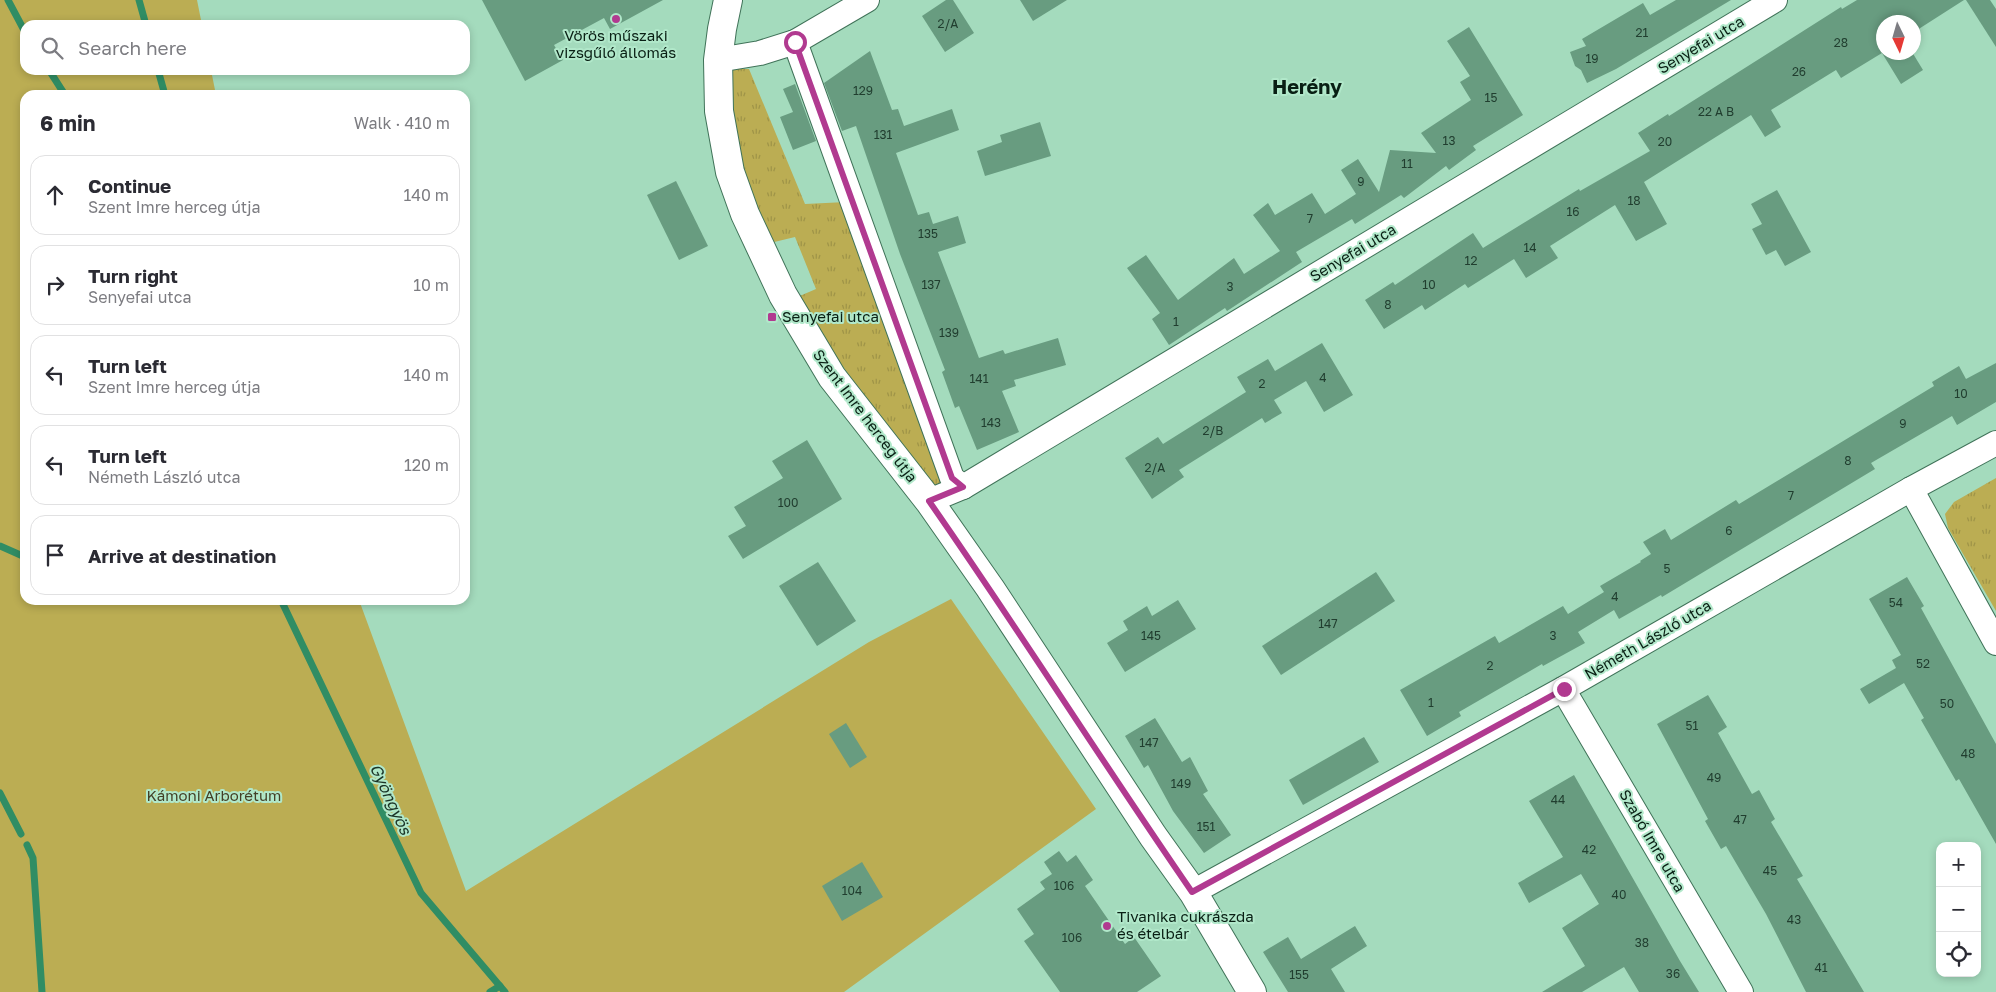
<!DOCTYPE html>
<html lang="en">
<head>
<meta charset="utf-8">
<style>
	body { margin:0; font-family:"Golos Text",sans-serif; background:#f2f2f3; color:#2b2b33 }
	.controls { position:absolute; right:15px; bottom:15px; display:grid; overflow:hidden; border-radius:10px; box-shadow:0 2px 8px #0003 }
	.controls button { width:45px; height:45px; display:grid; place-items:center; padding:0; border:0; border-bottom:1px solid #e1e1e2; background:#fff; color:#2b2b33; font:25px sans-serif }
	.compass { position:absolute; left:1876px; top:15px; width:45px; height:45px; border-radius:50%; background:#fff; box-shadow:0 2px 8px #0003; rotate:175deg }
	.stop { position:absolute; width:15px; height:15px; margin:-11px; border:4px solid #b13a90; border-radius:50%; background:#fff }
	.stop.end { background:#b13a90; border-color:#fff; box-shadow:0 1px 5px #0008 }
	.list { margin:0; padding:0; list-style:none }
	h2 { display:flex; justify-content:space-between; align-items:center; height:65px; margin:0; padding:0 20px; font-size:21px }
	h2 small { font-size:16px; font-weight:400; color:#7c7c81 }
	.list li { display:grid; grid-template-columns:32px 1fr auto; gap:15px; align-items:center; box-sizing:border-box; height:80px; margin:0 10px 10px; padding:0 10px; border:1px solid #e1e1e2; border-radius:15px }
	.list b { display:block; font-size:19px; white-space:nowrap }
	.list p { margin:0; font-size:16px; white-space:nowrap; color:#7c7c81 }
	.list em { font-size:16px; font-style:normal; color:#7c7c81 }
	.icon { flex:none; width:28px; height:28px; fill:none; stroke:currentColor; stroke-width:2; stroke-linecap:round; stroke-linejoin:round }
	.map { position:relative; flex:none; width:1996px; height:992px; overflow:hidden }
	.search { position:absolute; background:#fff; box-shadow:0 2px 8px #0003; left:20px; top:20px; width:450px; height:55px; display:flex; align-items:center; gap:12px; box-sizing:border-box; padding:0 18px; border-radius:15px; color:#7c7c81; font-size:19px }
	.panel { position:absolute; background:#fff; box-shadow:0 2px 8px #0003; left:20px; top:90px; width:450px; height:515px; border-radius:15px }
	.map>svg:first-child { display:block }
</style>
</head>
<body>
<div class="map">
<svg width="1996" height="992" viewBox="0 0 1996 992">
	<defs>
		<pattern id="grass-tufts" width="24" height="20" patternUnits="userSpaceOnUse" patternTransform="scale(1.25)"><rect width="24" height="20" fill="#bbad53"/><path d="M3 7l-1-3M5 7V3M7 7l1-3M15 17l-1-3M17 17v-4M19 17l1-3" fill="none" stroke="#9f9447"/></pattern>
	</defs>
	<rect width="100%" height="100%" fill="#a4dbbd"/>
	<g fill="url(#grass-tufts)">
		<path d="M 731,69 L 749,69 L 805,204 L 846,202 L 952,478 L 932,494 L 795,298 L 816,289 L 795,237 L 766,244 L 737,157 Z"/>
		<path d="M 1996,478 L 1996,611 L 1948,528 L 1945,514 L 1954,502 Z"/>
	</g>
	<path fill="#bbad53" d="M 0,0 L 197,0 L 202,25 L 25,25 L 25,70 L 211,70 L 216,95 L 25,95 L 25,600 L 359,600 L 466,891 L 869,642 L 951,599 L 1096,809 L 844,992 L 0,992 Z"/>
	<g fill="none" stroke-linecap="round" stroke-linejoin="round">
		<g stroke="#308d64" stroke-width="7">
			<path d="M 8,0 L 25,32"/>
			<path d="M 139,0 L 146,25"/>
			<path d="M 49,70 L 65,95"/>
			<path d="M 158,70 L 165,95"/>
			<path d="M 0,546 L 25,557"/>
			<path d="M 281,600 L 421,893 L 505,992"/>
			<path d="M 0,793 L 21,834"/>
			<path d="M 27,845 L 33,858 L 42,992"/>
			<path d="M 490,992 L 500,986"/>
		</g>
	</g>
	<g fill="#689c80">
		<path d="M 482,0 L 663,0 L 610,29 L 604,18 L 554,45 L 563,60 L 525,81 Z"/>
		<path d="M 946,0 L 953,0 L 974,33 L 945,52 L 922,16 Z"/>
		<path d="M 1020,0 L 1067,0 L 1033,21 Z"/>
		<path d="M 1676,0 L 1731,0 L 1616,69 L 1587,83 L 1581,70 L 1575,66 L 1570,52 L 1586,46 L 1582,39 L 1643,3 L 1650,15 Z"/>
		<path d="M 1857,0 L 1964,0 L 1914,32 L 1914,22 L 1884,22 L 1884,52 L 1912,52 L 1923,70 L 1901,84 L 1882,53 L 1841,78 L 1836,70 L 1771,110 L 1781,127 L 1765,137 L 1751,115 L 1644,182 L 1667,224 L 1636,241 L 1615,205 L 1550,246 L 1558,258 L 1526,278 L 1514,259 L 1468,288 L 1465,284 L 1425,310 L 1422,305 L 1384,329 L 1365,300 L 1393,282 L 1395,285 L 1473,233 L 1483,248 L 1579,189 L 1580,191 L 1650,151 L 1638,133 L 1668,114 L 1669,116 L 1841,7 L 1842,9 Z"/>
		<path d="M 1966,0 L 1990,0 L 1996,9 L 1996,47 Z"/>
		<path d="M 1469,27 L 1523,115 L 1473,146 L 1476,150 L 1449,170 L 1446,166 L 1404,198 L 1401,195 L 1355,224 L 1352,219 L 1296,252 L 1302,262 L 1227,311 L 1225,308 L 1169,345 L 1152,319 L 1160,313 L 1127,268 L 1146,255 L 1178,300 L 1234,258 L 1244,274 L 1280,251 L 1253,215 L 1268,203 L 1275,215 L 1312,193 L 1325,214 L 1356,194 L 1341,170 L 1358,159 L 1379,192 L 1390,150 L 1436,153 L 1421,133 L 1471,100 L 1460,82 L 1470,76 L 1447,41 Z"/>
		<path d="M 870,51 L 892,110 L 898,109 L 904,126 L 952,109 L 959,130 L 896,153 L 918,215 L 929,212 L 933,224 L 958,216 L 966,243 L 938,252 L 979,358 L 1003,350 L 1005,354 L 1058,338 L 1066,365 L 1014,380 L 1016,386 L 1002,391 L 1019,432 L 977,450 L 959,406 L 955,408 L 942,372 L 945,370 L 900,254 L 856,126 L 842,131 L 824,83 Z"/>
		<path d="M 795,84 L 816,141 L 793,150 L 780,117 L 793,112 L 783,89 Z"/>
		<path d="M 1040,122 L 1051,156 L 985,176 L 977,151 L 1002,142 L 1000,135 Z"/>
		<path d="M 676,181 L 708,246 L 679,260 L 647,195 Z"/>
		<path d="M 1777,190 L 1811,252 L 1785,266 L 1776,250 L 1766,255 L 1752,229 L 1762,224 L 1751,204 Z"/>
		<path d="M 1322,343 L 1353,395 L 1324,412 L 1306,381 L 1274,400 L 1282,413 L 1265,423 L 1262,418 L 1179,470 L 1184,477 L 1152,499 L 1125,458 L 1158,437 L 1163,444 L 1246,392 L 1237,377 L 1268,359 L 1275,371 Z"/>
		<path d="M 1996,363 L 1996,402 L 1957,425 L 1952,416 L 1871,463 L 1875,469 L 1662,597 L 1661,595 L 1619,619 L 1614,610 L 1578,632 L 1585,643 L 1543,666 L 1542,664 L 1459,712 L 1461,716 L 1427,736 L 1400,690 L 1495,636 L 1499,643 L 1563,606 L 1568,614 L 1604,592 L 1600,586 L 1641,562 L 1640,561 L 1651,554 L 1643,542 L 1665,529 L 1671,540 L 1736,500 L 1739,504 L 1934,386 L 1932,382 L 1959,366 L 1966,379 Z"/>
		<path d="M 807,440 L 842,499 L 743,559 L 728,536 L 746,526 L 734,507 L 783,478 L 772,461 Z"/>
		<path d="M 818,562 L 856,621 L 817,646 L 779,586 Z"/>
		<path d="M 1376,572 L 1395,601 L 1281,675 L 1262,646 Z"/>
		<path d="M 1907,577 L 1924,606 L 1921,608 L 1996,744 L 1996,844 L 1959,779 L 1956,781 L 1921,720 L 1924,718 L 1904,683 L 1869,704 L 1860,689 L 1896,668 L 1892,660 L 1901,655 L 1869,599 Z"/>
		<path d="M 1178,600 L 1196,629 L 1125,672 L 1107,643 L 1128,630 L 1123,621 L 1147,606 L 1152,616 Z"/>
		<path d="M 1708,695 L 1727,727 L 1718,733 L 1752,794 L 1759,790 L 1775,819 L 1771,822 L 1803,876 L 1797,879 L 1864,992 L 1806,992 L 1766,914 L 1726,846 L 1721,849 L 1705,821 L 1708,819 L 1657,724 Z"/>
		<path d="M 1155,718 L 1182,762 L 1190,757 L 1208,791 L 1203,794 L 1231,835 L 1204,853 L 1173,811 L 1148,765 L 1144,768 L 1125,736 Z"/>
		<path d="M 846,723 L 867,757 L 850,768 L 829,734 Z"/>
		<path d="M 1364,737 L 1379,762 L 1303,805 L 1289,780 Z"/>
		<path d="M 1574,775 L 1680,961 L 1699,992 L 1639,992 L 1624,967 L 1582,992 L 1542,992 L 1585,966 L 1562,928 L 1599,904 L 1581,874 L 1529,903 L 1518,883 L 1563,857 L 1529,801 Z"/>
		<path d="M 1059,851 L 1067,862 L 1076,855 L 1093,880 L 1085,886 L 1125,944 L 1134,937 L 1161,976 L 1137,992 L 1060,992 L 1024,941 L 1034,934 L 1017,909 L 1045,889 L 1040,882 L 1052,874 L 1044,862 Z"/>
		<path d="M 862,862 L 883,897 L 842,921 L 822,886 Z"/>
		<path d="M 1355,926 L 1367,946 L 1331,969 L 1345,992 L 1288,992 L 1263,952 L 1288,937 L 1301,959 Z"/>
	</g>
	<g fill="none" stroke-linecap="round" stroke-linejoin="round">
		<g stroke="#407359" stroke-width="26">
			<g id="minor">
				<path d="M 795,42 L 952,478 L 963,487"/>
				<path d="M 718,60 L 760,53 L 795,42 L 867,0"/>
				<path d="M 1911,489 L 1996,643"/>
				<path d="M 929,501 L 963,487 L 1775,0"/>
				<path d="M 1563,689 L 1741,992"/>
				<path d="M 1193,892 L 1563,689 L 1911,489 L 1996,443"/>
			</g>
		</g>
		<g stroke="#407359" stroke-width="30">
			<path id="major" d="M 728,0 L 722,29 L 718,60 L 719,111 L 730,172 L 745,214 L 783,295 L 832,377 L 929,501 L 990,588 L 1153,836 L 1193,892 L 1252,992"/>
		</g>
		<use href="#minor" stroke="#fff" stroke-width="24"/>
		<use href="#major" stroke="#fff" stroke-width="28"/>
	</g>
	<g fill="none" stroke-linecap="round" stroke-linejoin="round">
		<path stroke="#b13a90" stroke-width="6" d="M 795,42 L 952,478 L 963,487 L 929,501 C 1019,630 1103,763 1192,892 L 1564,689"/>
	</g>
	<g fill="#b13a90" stroke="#b1e8ca" stroke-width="2">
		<circle cx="616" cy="19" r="5"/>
		<rect x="767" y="312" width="10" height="10" rx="2.5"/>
		<circle cx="1107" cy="926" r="5"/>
	</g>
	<g text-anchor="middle" stroke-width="4" stroke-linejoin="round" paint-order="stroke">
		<g font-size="12" fill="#213e2f">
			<text x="948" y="28">2/A</text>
			<text x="1642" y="37">21</text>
			<text x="1841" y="47">28</text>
			<text x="1592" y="63">19</text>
			<text x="1799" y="76">26</text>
			<text x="863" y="95">129</text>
			<text x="1491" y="102">15</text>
			<text x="1716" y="116">22 A B</text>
			<text x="883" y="139">131</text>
			<text x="1449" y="145">13</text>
			<text x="1665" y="146">20</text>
			<text x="1407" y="168">11</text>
			<text x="1361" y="186">9</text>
			<text x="1634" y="205">18</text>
			<text x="1573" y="216">16</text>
			<text x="1310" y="223">7</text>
			<text x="928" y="238">135</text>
			<text x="1530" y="252">14</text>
			<text x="1471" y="265">12</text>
			<text x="931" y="289">137</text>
			<text x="1429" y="289">10</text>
			<text x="1230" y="291">3</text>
			<text x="1388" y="309">8</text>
			<text x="1176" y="326">1</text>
			<text x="949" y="337">139</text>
			<text x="1323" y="382">4</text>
			<text x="979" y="383">141</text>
			<text x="1262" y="388">2</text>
			<text x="1961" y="398">10</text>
			<text x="991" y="427">143</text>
			<text x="1903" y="428">9</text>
			<text x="1213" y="435">2/B</text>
			<text x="1848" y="465">8</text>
			<text x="1155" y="472">2/A</text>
			<text x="1791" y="500">7</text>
			<text x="788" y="507">100</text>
			<text x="1729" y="535">6</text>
			<text x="1667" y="573">5</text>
			<text x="1615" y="601">4</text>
			<text x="1896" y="607">54</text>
			<text x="1328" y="628">147</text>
			<text x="1151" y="640">145</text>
			<text x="1553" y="640">3</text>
			<text x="1923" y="668">52</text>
			<text x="1490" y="670">2</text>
			<text x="1431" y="707">1</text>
			<text x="1947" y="708">50</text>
			<text x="1692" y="730">51</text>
			<text x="1149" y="747">147</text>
			<text x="1968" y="758">48</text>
			<text x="1714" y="782">49</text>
			<text x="1181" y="788">149</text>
			<text x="1558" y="804">44</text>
			<text x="1740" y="824">47</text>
			<text x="1206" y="831">151</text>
			<text x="1589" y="854">42</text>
			<text x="1770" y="875">45</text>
			<text x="1064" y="890">106</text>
			<text x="852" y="895">104</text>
			<text x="1619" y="899">40</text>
			<text x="1794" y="924">43</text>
			<text x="1072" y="942">106</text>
			<text x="1642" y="947">38</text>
			<text x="1821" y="972">41</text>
			<text x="1673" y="978">36</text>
			<text x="1299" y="979">155</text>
		</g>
		<g font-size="15" fill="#091f14" stroke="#b1e8ca" text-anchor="start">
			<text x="616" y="41" text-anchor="middle">Vörös műszaki<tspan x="616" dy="17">vizsgűló állomás</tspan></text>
			<text x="782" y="322">Senyefai utca</text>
			<text x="1117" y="922">Tivanika cukrászda<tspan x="1117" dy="17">és ételbár</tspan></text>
		</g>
		<g font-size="15" fill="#091f14" stroke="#b1e8ca">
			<text transform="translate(1701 45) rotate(-31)" y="5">Senyefai utca</text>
			<text transform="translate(1353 253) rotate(-31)" y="5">Senyefai utca</text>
			<text transform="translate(865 416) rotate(53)" y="5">Szent Imre herceg útja</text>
			<text transform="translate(1648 640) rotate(-30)" y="5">Németh László utca</text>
			<text transform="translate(1652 841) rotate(60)" y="5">Szabó Imre utca</text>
		</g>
		<g font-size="15" fill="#433f26" stroke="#b1e8ca">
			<text x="214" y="801">Kámoni Arborétum</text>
		</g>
		<g font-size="16" font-style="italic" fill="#1b3427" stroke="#b1e8ca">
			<text transform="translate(391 799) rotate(65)" y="6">Gyöngyös</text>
		</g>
		<g font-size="20" font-weight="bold" fill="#091f14" stroke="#b1e8ca">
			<text x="1307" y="94">Herény</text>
		</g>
	</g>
</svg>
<div class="controls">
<button>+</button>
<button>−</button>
<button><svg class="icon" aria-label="locate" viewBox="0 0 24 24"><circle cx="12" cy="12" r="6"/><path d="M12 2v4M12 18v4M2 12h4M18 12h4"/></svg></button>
</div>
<svg class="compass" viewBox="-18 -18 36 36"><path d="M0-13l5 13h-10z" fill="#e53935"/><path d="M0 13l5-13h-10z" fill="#7c7c81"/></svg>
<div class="stop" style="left:795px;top:42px"></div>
<div class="stop end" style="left:1564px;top:689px"></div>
<div class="search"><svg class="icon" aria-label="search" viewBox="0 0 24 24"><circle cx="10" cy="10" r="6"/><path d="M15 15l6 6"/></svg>Search here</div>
<section class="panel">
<h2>6 min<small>Walk · 410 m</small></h2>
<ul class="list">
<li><svg class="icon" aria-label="ahead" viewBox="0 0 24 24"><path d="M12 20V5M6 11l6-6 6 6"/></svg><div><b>Continue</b><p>Szent Imre herceg útja</p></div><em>140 m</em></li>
<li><svg class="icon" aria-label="right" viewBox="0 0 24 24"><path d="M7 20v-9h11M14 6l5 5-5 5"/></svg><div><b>Turn right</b><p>Senyefai utca</p></div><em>10 m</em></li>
<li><svg class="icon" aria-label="left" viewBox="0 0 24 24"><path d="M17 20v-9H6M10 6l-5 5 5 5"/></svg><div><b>Turn left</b><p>Szent Imre herceg útja</p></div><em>140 m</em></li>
<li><svg class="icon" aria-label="left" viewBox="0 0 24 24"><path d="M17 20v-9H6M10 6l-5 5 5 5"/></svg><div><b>Turn left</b><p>Németh László utca</p></div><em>120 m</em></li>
<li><svg class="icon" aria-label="arrive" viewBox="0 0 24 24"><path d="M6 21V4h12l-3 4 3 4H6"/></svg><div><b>Arrive at destination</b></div></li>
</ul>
</section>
</div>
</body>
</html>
